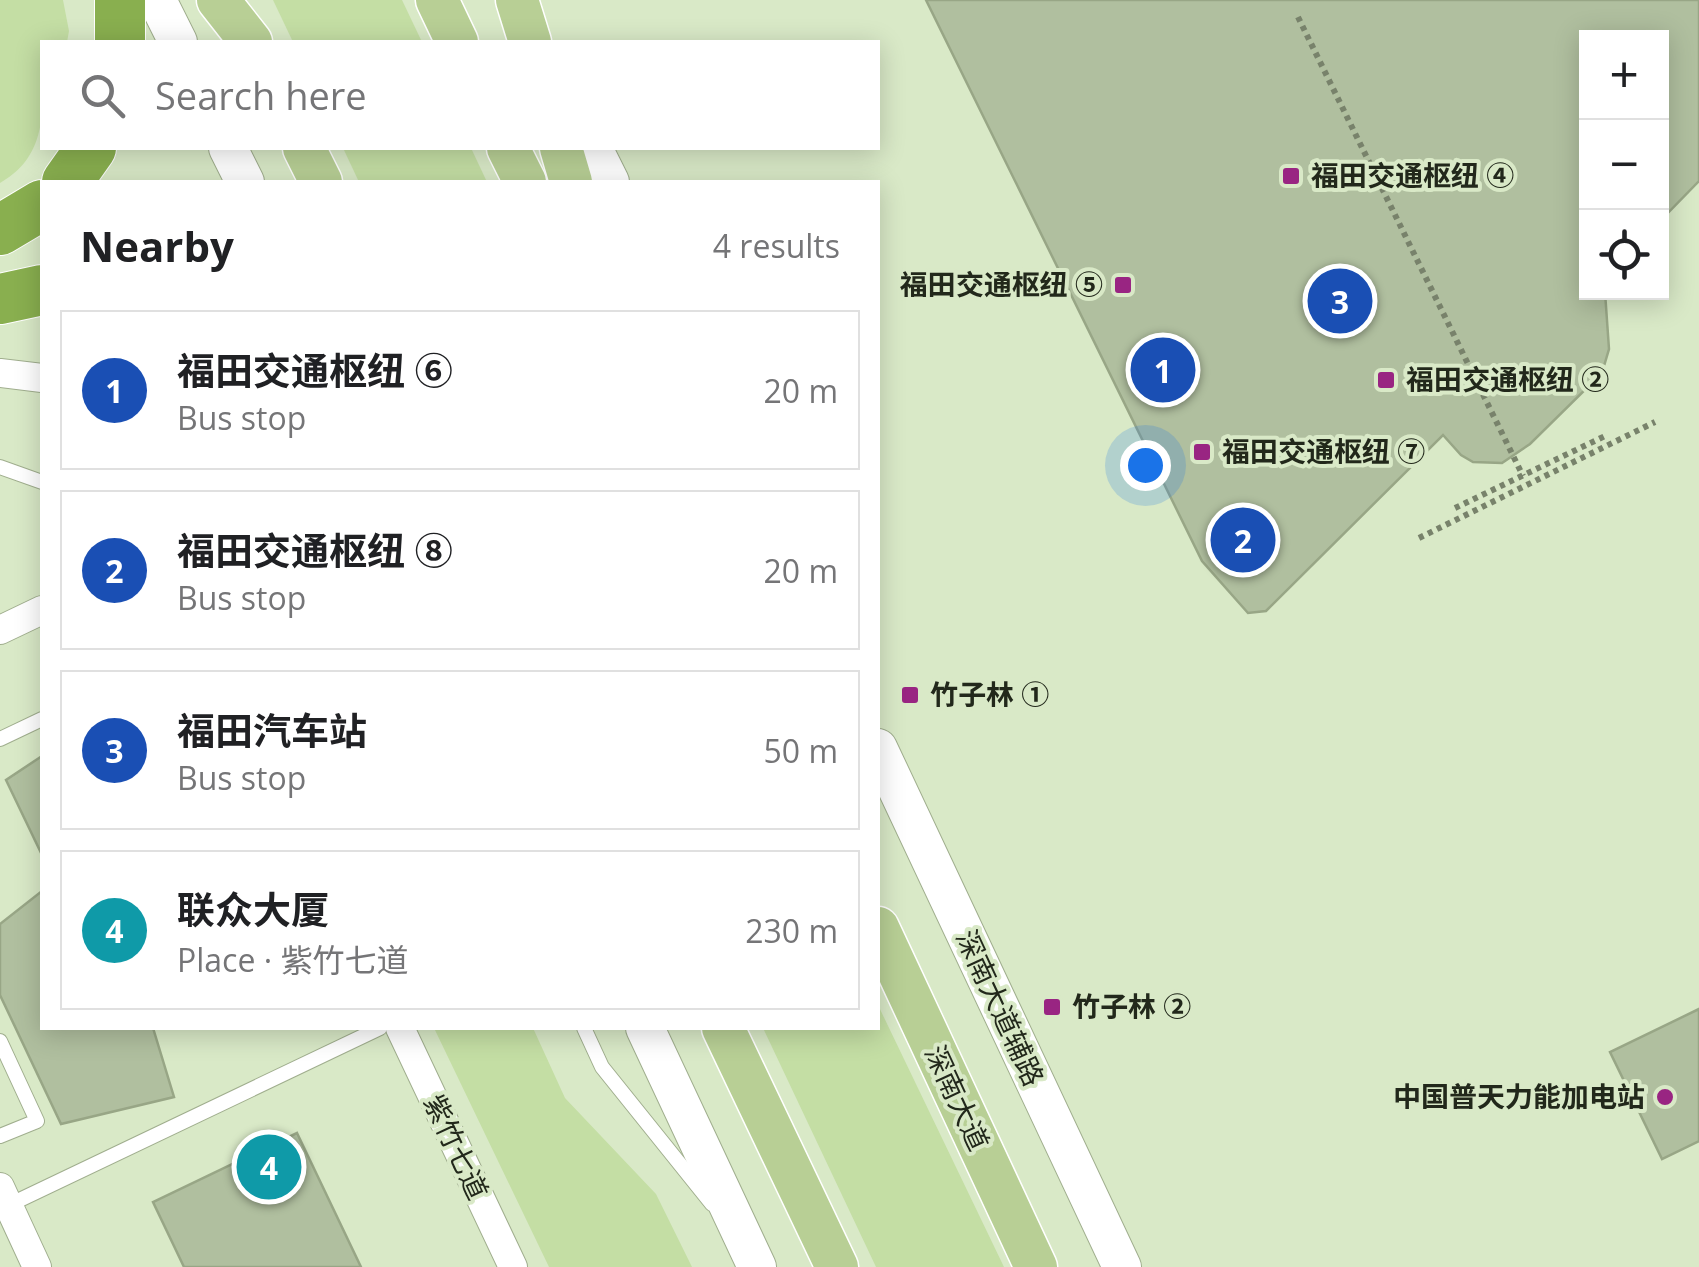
<!DOCTYPE html>
<html lang="en">
<head>
<meta charset="utf-8">
<style>
	body { margin:0; font-family:"Open Sans","Noto Sans SC",sans-serif; background:#f6f6f6; color:#202124 }
	.controls { position:absolute; right:30px; top:30px; display:grid; overflow:hidden; border-radius:0px; box-shadow:0 5px 25px #0003 }
	.controls button { width:90px; height:90px; display:grid; place-items:center; padding:0; border:0; border-bottom:2px solid #e0e0e0; background:#fff; color:#202124; font:50px sans-serif }
	.you { position:absolute; left:1145px; top:465px; width:35px; height:35px; margin:-25px; border:8px solid #fff; border-radius:50%; background:#1a73e8; box-shadow:0 0 0 15px #1a73e833 }
	.badge { display:grid; place-items:center; width:65px; height:65px; border-radius:50%; background:#992582; color:#fff; font-size:32px; font-weight:700 }
	.pin { position:absolute; translate:-50% -50%; border:5px solid #fff; box-shadow:0 2px 10px #0006 }
	.list { margin:0; padding:0; list-style:none }
	h2 { display:flex; justify-content:space-between; align-items:center; height:130px; margin:0; padding:0 40px; font-size:42px }
	h2 small { font-size:32px; font-weight:400; color:#757577 }
	.list li { display:grid; grid-template-columns:65px 1fr auto; gap:30px; align-items:center; box-sizing:border-box; height:160px; margin:0 20px 20px; padding:0 20px; border:2px solid #e0e0e0; border-radius:0px }
	.list b { display:block; font-size:38px; white-space:nowrap }
	.list p { margin:0; font-size:32px; white-space:nowrap; color:#757577 }
	.list em { font-size:32px; font-style:normal; color:#757577 }
	.icon { flex:none; width:55px; height:55px; fill:none; stroke:currentColor; stroke-width:2; stroke-linecap:round; stroke-linejoin:round }
	.map { position:relative; flex:none; width:1699px; height:1267px; overflow:hidden }
	.search { position:absolute; background:#fff; box-shadow:0 5px 25px #0003; left:40px; top:40px; width:840px; height:110px; display:flex; align-items:center; gap:25px; box-sizing:border-box; padding:0 35px; border-radius:0px; color:#757577; font-size:38px }
	.panel { position:absolute; background:#fff; box-shadow:0 5px 25px #0003; left:40px; top:180px; width:840px; height:850px; border-radius:0px }
	.map>svg:first-child { display:block }
</style>
</head>
<body>
<div class="map">
<svg width="1699" height="1267" viewBox="0 0 1699 1267">
	<rect width="100%" height="100%" fill="#d9e9c7"/>
	<g fill="#c4dea4">
		<path d="M 0,0 L 63,0 L 69,31 L 67,42 L 42,42 C 42,95 54,153 0,183 Z"/>
		<path d="M 273,0 L 402,0 L 422,42 L 293,42 Z"/>
		<path d="M 343,148 L 471,148 L 487,182 L 359,182 Z"/>
		<path d="M 878,1005 L 1004,1267 L 876,1267 L 763,1028 L 878,1028 Z"/>
		<path d="M 434,1028 L 533,1028 L 565,1098 L 656,1194 L 692,1267 L 549,1267 Z"/>
	</g>
	<g fill="#b0bf9f" stroke="#98a686" stroke-width="2.5">
		<path d="M 926,0 L 1699,0 L 1699,181 L 1662,219 L 1662,38 L 1586,38 L 1586,292 L 1605,292 L 1609,349 L 1604,366 L 1594,381 L 1530,444 L 1502,463 L 1473,462 L 1461,455 L 1443,435 L 1266,611 L 1248,613 L 1202,561 Z"/>
		<path d="M 42,756 L 42,855 L 6,780 Z"/>
		<path d="M 42,891 L 42,1028 L 153,1028 L 174,1097 L 61,1124 L 0,995 L 0,924 Z"/>
		<path d="M 1699,1009 L 1699,1141 L 1662,1159 L 1610,1052 Z"/>
		<path d="M 297,1133 L 361,1267 L 184,1267 L 153,1202 Z"/>
	</g>
	<g fill="none" stroke-linecap="round" stroke-linejoin="round">
		<g stroke="#a0ae8e" stroke-width="16">
			<g id="service">
				<path d="M 0,467 L 42,482"/>
				<path d="M 0,739 L 42,719"/>
				<path d="M 584,1028 L 602,1067 L 712,1204"/>
				<path d="M 0,1041 L 37,1121 L 0,1136"/>
				<path d="M 9,1205 L 380,1028"/>
			</g>
		</g>
		<g stroke="#a0ae8e" stroke-width="30">
			<g id="minor">
				<path d="M 0,373 L 42,378"/>
				<path d="M 0,630 L 42,610"/>
				<path d="M 400,1028 L 513,1267"/>
				<path d="M 0,1187 L 37,1267"/>
			</g>
		</g>
		<g stroke="#a0ae8e" stroke-width="40">
			<g id="secondary">
				<path d="M 157,0 L 178,42"/>
				<path d="M 228,148 L 245,182"/>
				<path d="M 593,148 L 610,182"/>
				<path d="M 878,748 L 1122,1267"/>
				<path d="M 645,1028 L 757,1267"/>
			</g>
		</g>
		<g stroke="#fff" stroke-width="45">
			<g id="primary">
				<path d="M 218,0 L 251,42"/>
				<path d="M 437,0 L 457,42"/>
				<path d="M 517,0 L 530,42"/>
				<path d="M 304,148 L 321,182"/>
				<path d="M 508,148 L 525,182"/>
				<path d="M 561,148 L 571,182"/>
				<path d="M 878,928 L 1036,1267"/>
				<path d="M 723,1028 L 837,1267"/>
			</g>
		</g>
		<g stroke="#fff" stroke-width="52">
			<g id="motorway">
				<path d="M 120,42 L 120,0"/>
				<path d="M 67,182 L 91,148"/>
				<path d="M 0,230 L 42,205"/>
				<path d="M 0,299 L 42,290"/>
			</g>
		</g>
		<g stroke="#78826b" stroke-width="6" stroke-dasharray="5 5" stroke-linecap="butt">
			<path d="M 1298,17 L 1523,476"/>
			<path d="M 1455,508 L 1605,436"/>
			<path d="M 1419,538 L 1655,422"/>
		</g>
		<use href="#service" stroke="#fff" stroke-width="14"/>
		<use href="#minor" stroke="#fff" stroke-width="28"/>
		<use href="#secondary" stroke="#fff" stroke-width="38"/>
		<use href="#primary" stroke="#b8cf95" stroke-width="42"/>
		<use href="#motorway" stroke="#89af4f" stroke-width="50"/>
	</g>
	<g fill="#992582" stroke="#d9e9c7" stroke-width="4">
		<rect x="1281" y="166" width="20" height="20" rx="5"/>
		<rect x="1113" y="275" width="20" height="20" rx="5"/>
		<rect x="1376" y="370" width="20" height="20" rx="5"/>
		<rect x="1192" y="442" width="20" height="20" rx="5"/>
		<rect x="900" y="685" width="20" height="20" rx="5"/>
		<rect x="1042" y="997" width="20" height="20" rx="5"/>
		<circle cx="1665" cy="1097" r="10"/>
	</g>
	<g text-anchor="middle" stroke-width="8" stroke-linejoin="round" paint-order="stroke">
		<g font-size="28" font-weight="bold" fill="#22281b" stroke="#d9e9c7" text-anchor="start">
			<text x="1311" y="186">福田交通枢纽 ④</text>
			<text x="1103" y="295" text-anchor="end">福田交通枢纽 ⑤</text>
			<text x="1406" y="390">福田交通枢纽 ②</text>
			<text x="1222" y="462">福田交通枢纽 ⑦</text>
			<text x="930" y="705">竹子林 ①</text>
			<text x="1072" y="1017">竹子林 ②</text>
			<text x="1645" y="1107" text-anchor="end">中国普天力能加电站</text>
		</g>
		<g font-size="28" fill="#22281b" stroke="#d9e9c7">
			<text transform="translate(1000 1008) rotate(65)" y="10">深南大道辅路</text>
			<text transform="translate(957 1098) rotate(65)" y="10">深南大道</text>
			<text transform="translate(456 1147) rotate(65)" y="10">紫竹七道</text>
		</g>
	</g>
</svg>
<div class="controls">
<button>+</button>
<button>−</button>
<button><svg class="icon" aria-label="locate" viewBox="0 0 24 24"><circle cx="12" cy="12" r="6"/><path d="M12 2v4M12 18v4M2 12h4M18 12h4"/></svg></button>
</div>
<div class="you"></div>
<div class="pin badge" style="left:1163px;top:370px;background:#1a4fb4">1</div>
<div class="pin badge" style="left:1243px;top:540px;background:#1a4fb4">2</div>
<div class="pin badge" style="left:1340px;top:301px;background:#1a4fb4">3</div>
<div class="pin badge" style="left:269px;top:1167px;background:#0f9aa8">4</div>
<div class="search"><svg class="icon" aria-label="search" viewBox="0 0 24 24"><circle cx="10" cy="10" r="6"/><path d="M15 15l6 6"/></svg>Search here</div>
<section class="panel">
<h2>Nearby<small>4 results</small></h2>
<ul class="list">
<li><span class="badge" style="background:#1a4fb4">1</span><div><b>福田交通枢纽 ⑥</b><p>Bus stop</p></div><em>20 m</em></li>
<li><span class="badge" style="background:#1a4fb4">2</span><div><b>福田交通枢纽 ⑧</b><p>Bus stop</p></div><em>20 m</em></li>
<li><span class="badge" style="background:#1a4fb4">3</span><div><b>福田汽车站</b><p>Bus stop</p></div><em>50 m</em></li>
<li><span class="badge" style="background:#0f9aa8">4</span><div><b>联众大厦</b><p>Place · 紫竹七道</p></div><em>230 m</em></li>
</ul>
</section>
</div>
</body>
</html>
